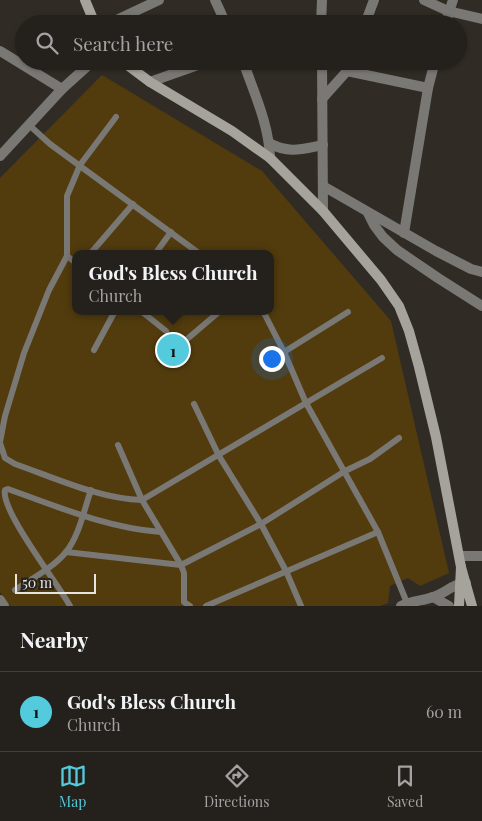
<!DOCTYPE html>
<html lang="en">
<head>
<meta charset="utf-8">
<style>
	body { margin:0; font-family:"Playfair Display",serif; background:#302e29; color:#f1f3f6 }
	.scale { position:absolute; left:15px; bottom:12px; width:81px; box-sizing:border-box; padding-left:5px; border:2px solid #e7e4df; border-top:0; font-size:14px; line-height:18px; white-space:nowrap; color:#e7e4df; -webkit-text-stroke:4px #26231c; paint-order:stroke }
	.you { position:absolute; left:271px; top:358px; width:18px; height:18px; margin:-12px; border:4px solid #fff; border-radius:50%; background:#1a73e8; box-shadow:0 0 0 8px #1a73e833 }
	.badge { display:grid; place-items:center; width:32px; height:32px; border-radius:50%; background:#54cadd; color:#111; font-size:16px; font-weight:700 }
	.pin { position:absolute; translate:-50% -50%; border:2px solid #fff; box-shadow:0 1px 5px #0006 }
	.popup { position:absolute; left:72px; top:250px; width:202px; height:65px; box-sizing:border-box; display:grid; place-content:center; border-radius:10px; background:#24211c; filter:drop-shadow(0 1px 4px #0005); font-size:16px; white-space:nowrap; color:#a3a3a3 }
	.popup b { font-size:19px; color:#f1f3f6 }
	.popup::after { content:''; position:absolute; left:50%; top:100%; margin-left:-10px; border:10px solid transparent; border-top-color:#24211c }
	.list { margin:0; padding:0; list-style:none }
	h2 { display:flex; justify-content:space-between; align-items:center; height:65px; margin:0; padding:0 20px; font-size:21px }
	h2 small { font-size:16px; font-weight:400; color:#a3a3a3 }
	.list li { display:grid; grid-template-columns:32px 1fr auto; gap:15px; align-items:center; box-sizing:border-box; height:80px; padding:0 20px; border-top:1px solid #413e3b }
	.list b { display:block; font-size:19px; white-space:nowrap }
	.list p { margin:0; font-size:16px; white-space:nowrap; color:#a3a3a3 }
	.list em { font-size:16px; font-style:normal; color:#a3a3a3 }
	.icon { flex:none; width:28px; height:28px; fill:none; stroke:currentColor; stroke-width:2; stroke-linecap:round; stroke-linejoin:round }
	.map { position:relative; flex:none; width:482px; height:606px; overflow:hidden }
	.search { position:absolute; background:#24211c; box-shadow:0 1px 4px #0004; left:15px; right:15px; top:15px; height:55px; display:flex; align-items:center; gap:12px; box-sizing:border-box; padding:0 18px; border-radius:28px; color:#a3a3a3; font-size:19px }
	.sheet { height:145px; background:#24211c }
	nav { display:flex; justify-content:space-around; align-items:center; box-sizing:border-box; height:70px; border-top:1px solid #413e3b; background:#24211c; font-size:14px; color:#a3a3a3 }
	nav a { display:grid; justify-items:center; gap:2px }
	nav .on { color:#54cadd }
	.map>svg:first-child { display:block }
</style>
</head>
<body>
<div class="map">
<svg width="482" height="606" viewBox="0 0 482 606">
	<rect width="100%" height="100%" fill="#302c25"/>
	<path fill="#523c0e" fill-rule="evenodd" d="M 102,75 L 262,171 L 391,321 L 449,573 L 420,586 L 408,578 L 390,586 L 388,603 L 380,606 L 10,606 L 0,592 L 0,178 ZM 76,254 L 270,254 L 270,311 L 76,311 Z"/>
	<path fill="#475153" stroke="#828d8f" d="M 178,339 L 184,347 L 180,350 L 183,353 L 174,360 L 172,357 L 169,359 L 163,351 L 165,349 L 163,346 L 172,340 L 174,342 Z"/>
	<g fill="none" stroke-linecap="round" stroke-linejoin="round">
		<g stroke="#7a7874" stroke-width="6">
			<path d="M 29,125 L 50,144 L 200,254"/>
			<path d="M 90,254 L 133,204"/>
			<path d="M 155,254 L 171,232"/>
			<path d="M 67,256 L 76,263"/>
			<path d="M 141,311 L 166,331"/>
			<path d="M 263,311 L 284,352 L 306,403 L 378,532 L 407,603"/>
			<path d="M 186,340 L 220,311"/>
			<path d="M 94,350 L 115,311"/>
			<path d="M 284,352 L 348,312"/>
			<path d="M 194,404 L 219,456 L 261,524 L 286,571 L 301,606"/>
			<path d="M 0,442 L 5,416 L 24,353 L 49,290 L 67,256 L 67,196 L 80,165 L 116,117"/>
			<path d="M 0,443 L 5,458 L 15,464 C 55,478 100,499 142,500 L 382,358"/>
			<path d="M 118,445 L 142,500 L 181,565 L 184,573 L 184,602 L 190,606"/>
			<path d="M 66,552 L 181,565 L 261,524 L 345,471 L 370,459 L 399,438"/>
			<path d="M 15,590 C 31,579 53,568 66,552 C 79,536 84,510 91,490"/>
			<path d="M 70,606 C 59,585 0,510 5,490 L 8,489 C 58,507 108,528 161,532"/>
			<path d="M 206,606 L 378,532"/>
		</g>
		<g stroke="#7a7874" stroke-width="10">
			<path d="M 215,0 L 226,24"/>
			<path d="M 424,0 L 448,11 L 482,19"/>
			<path d="M 108,24 L 159,0"/>
			<path d="M 321,24 L 322,0"/>
			<path d="M 365,24 L 374,0"/>
			<path d="M 445,24 L 453,0"/>
			<path d="M 0,51 L 62,89"/>
			<path d="M 243,61 C 254,93 269,124 270,158"/>
			<path d="M 322,61 L 323,211"/>
			<path d="M 347,71 L 428,88"/>
			<path d="M 150,82 L 209,61"/>
			<path d="M 322,99 L 347,71 L 351,61"/>
			<path d="M 269,143 C 289,154 302,149 323,145"/>
			<path d="M 0,156 L 62,89 L 93,61"/>
			<path d="M 323,186 L 436,251 L 471,269 L 482,272"/>
			<path d="M 368,213 L 374,225 L 383,237 L 397,250 L 438,278 L 482,306"/>
			<path d="M 404,233 L 428,88 L 435,61"/>
			<path d="M 459,556 L 482,556"/>
			<path d="M 433,597 L 449,606"/>
			<path d="M 0,600 L 4,606"/>
			<path d="M 401,606 C 411,601 422,601 433,597 C 445,594 453,583 466,583"/>
		</g>
		<g stroke="#a6a39d" stroke-width="10">
			<path d="M 85,0 L 95,24"/>
			<path d="M 122,61 L 150,82 L 232,131 L 270,158 L 323,211 L 381,280 L 399,306 L 409,331 L 419,367 L 436,437 L 461,567"/>
			<path d="M 459,606 L 461,567 L 472,606"/>
		</g>
	</g>
</svg>
<div class="scale">50 m</div>
<div class="you"></div>
<div class="pin badge" style="left:173px;top:350px">1</div>
<div class="popup"><b>God's Bless Church</b>Church</div>
<div class="search"><svg class="icon" aria-label="search" viewBox="0 0 24 24"><circle cx="10" cy="10" r="6"/><path d="M15 15l6 6"/></svg>Search here</div>
</div>
<section class="sheet">
<h2>Nearby<small></small></h2>
<ul class="list">
<li><span class="badge">1</span><div><b>God's Bless Church</b><p>Church</p></div><em>60 m</em></li>
</ul>
</section>
<nav>
<a class="on"><svg class="icon" aria-label="map" viewBox="0 0 24 24"><path d="M3 6l6-2 6 2 6-2v14l-6 2-6-2-6 2zM9 4v14M15 6v14"/></svg>Map</a>
<a><svg class="icon" aria-label="directions" viewBox="0 0 24 24"><path d="M12 3l9 9-9 9-9-9zM9 14v-3h6M13 9l2 2-2 2"/></svg>Directions</a>
<a><svg class="icon" aria-label="saved" viewBox="0 0 24 24"><path d="M7 4h10v16l-5-4-5 4z"/></svg>Saved</a>
</nav>
</body>
</html>
